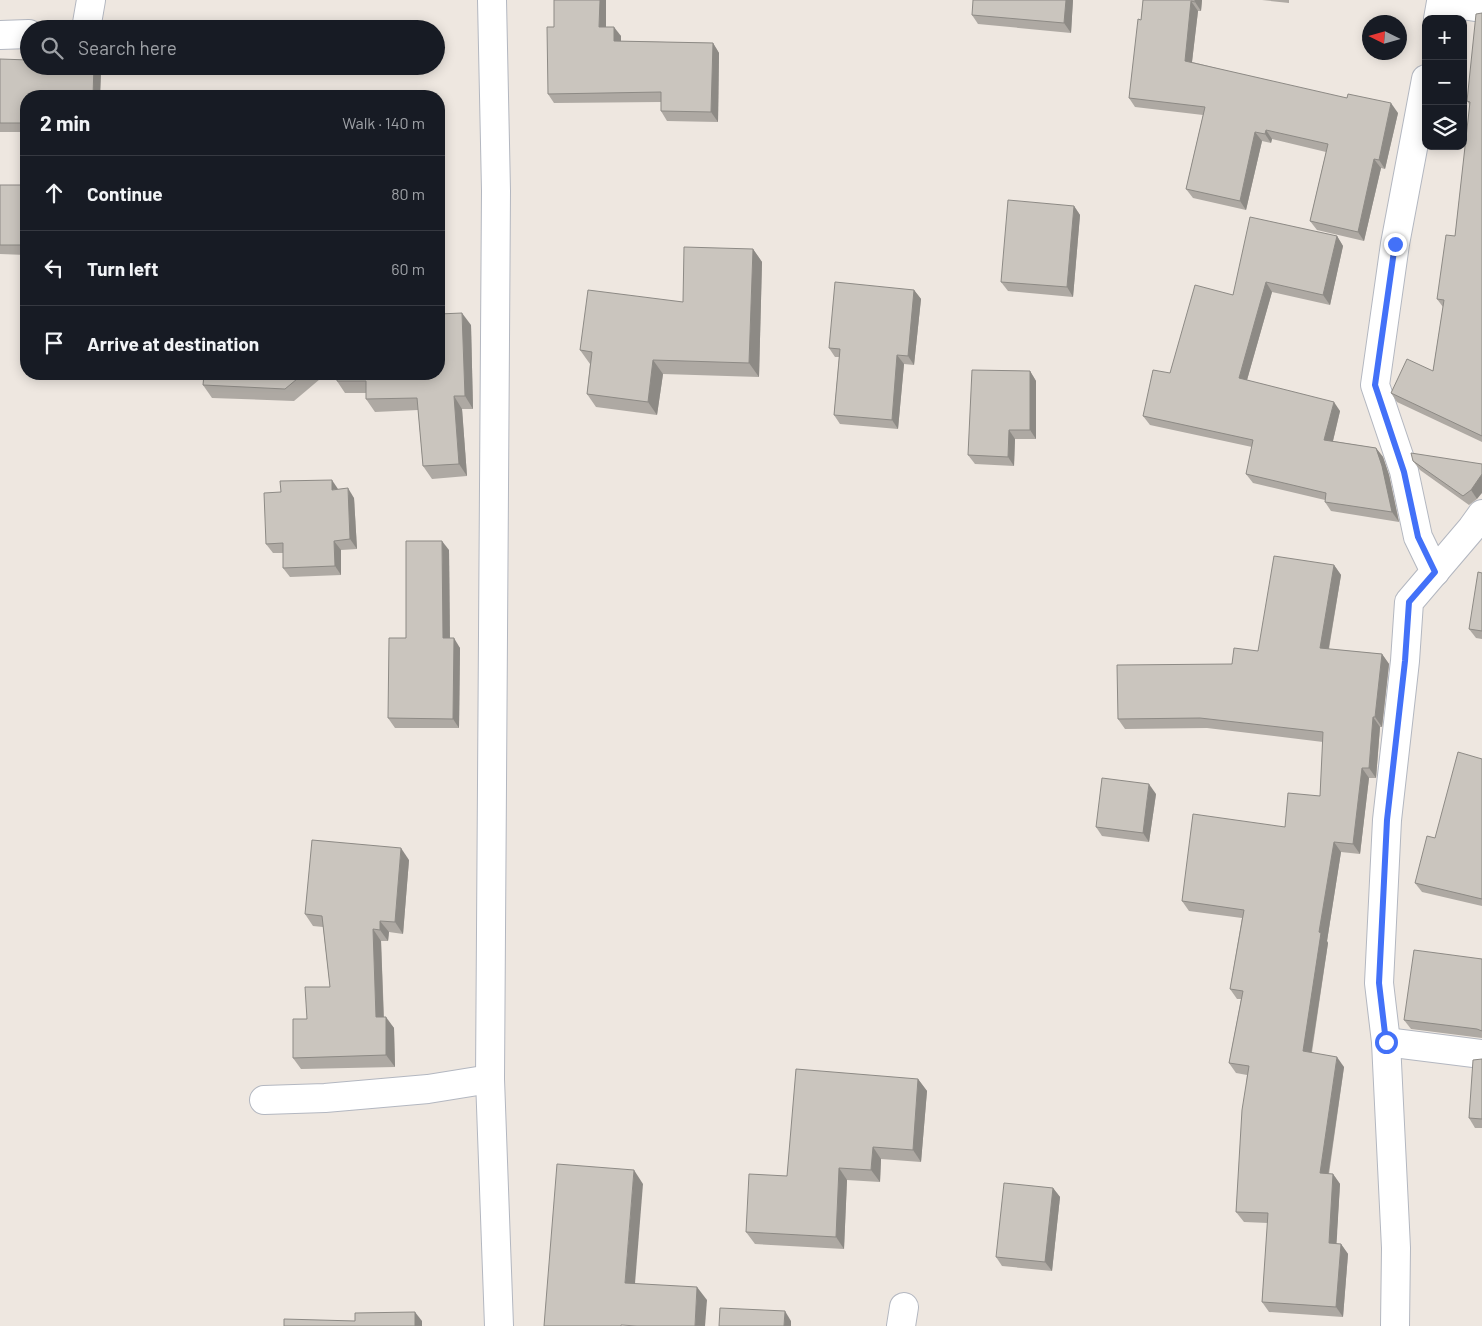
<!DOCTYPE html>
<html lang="en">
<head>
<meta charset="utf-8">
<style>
	body { margin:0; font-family:Barlow,sans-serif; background:#20242c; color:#f1f3f6 }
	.controls { position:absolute; right:15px; top:15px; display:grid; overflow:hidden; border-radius:10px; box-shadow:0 2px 12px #0003 }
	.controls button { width:45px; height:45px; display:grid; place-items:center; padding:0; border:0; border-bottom:1px solid #363941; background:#171b24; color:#f1f3f6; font:25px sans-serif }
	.compass { position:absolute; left:1362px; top:15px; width:45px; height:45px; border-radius:50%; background:#171b24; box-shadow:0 2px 12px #0003; rotate:275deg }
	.stop { position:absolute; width:15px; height:15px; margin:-11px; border:4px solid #4371f8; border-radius:50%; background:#fff }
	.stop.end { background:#4371f8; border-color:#fff; box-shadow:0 1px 5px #0008 }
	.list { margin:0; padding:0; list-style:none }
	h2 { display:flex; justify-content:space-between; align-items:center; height:65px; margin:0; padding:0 20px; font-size:21px }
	h2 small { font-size:16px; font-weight:400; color:#9ea1a6 }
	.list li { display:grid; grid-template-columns:32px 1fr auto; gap:15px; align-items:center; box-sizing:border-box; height:75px; padding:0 20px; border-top:1px solid #363941 }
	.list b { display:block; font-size:19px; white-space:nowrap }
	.list em { font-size:16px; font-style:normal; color:#9ea1a6 }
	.icon { flex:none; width:28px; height:28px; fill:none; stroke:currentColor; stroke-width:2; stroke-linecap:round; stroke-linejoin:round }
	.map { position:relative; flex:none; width:1482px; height:1326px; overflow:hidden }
	.search { position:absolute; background:#171b24; box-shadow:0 2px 12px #0003; left:20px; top:20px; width:425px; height:55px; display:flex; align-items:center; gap:12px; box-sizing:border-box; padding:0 18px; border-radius:28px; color:#9ea1a6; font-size:19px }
	.panel { position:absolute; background:#171b24; box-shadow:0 2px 12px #0003; left:20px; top:90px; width:425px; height:290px; border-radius:20px }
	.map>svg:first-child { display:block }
</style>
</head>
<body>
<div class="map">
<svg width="1482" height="1326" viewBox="0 0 1482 1326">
	<rect width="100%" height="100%" fill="#eee7e0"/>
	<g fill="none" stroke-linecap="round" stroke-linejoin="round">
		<g stroke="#b3b7c0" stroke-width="30">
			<g id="minor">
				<path d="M 492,0 L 496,191 L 490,1079 L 499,1326"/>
				<path d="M 1438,19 L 1441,2 L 1482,8"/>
				<path d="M 86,29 L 91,0"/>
				<path d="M 0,35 L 29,34"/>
				<path d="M 1426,79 L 1395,244 L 1375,385 L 1404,471 L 1418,537 L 1435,572"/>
				<path d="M 1386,1042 L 1482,1054"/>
				<path d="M 264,1100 L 325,1098 L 428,1089 L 490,1079"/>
				<path d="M 901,1326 L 904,1307"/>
				<path d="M 1395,1326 L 1396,1248 L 1386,1042 L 1379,983 L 1387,820 L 1405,661 L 1409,602 L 1472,528 L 1482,514"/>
			</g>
		</g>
		<use href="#minor" stroke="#fff" stroke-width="28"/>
	</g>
	<g fill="#aea9a3">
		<path d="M 606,0 L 606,27 L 621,36 L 621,41 L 713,43 L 719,53 L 718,122 L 667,121 L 661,111 L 661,102 L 554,103 L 548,94 L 554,27 Z"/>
		<path d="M 1073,0 L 1071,33 L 978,24 L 972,15 Z"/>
		<path d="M 1143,0 L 1202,0 L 1201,11 L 1198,11 L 1192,62 L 1398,113 L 1385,169 L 1381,168 L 1364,241 L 1317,230 L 1310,221 L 1326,152 L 1272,139 L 1271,143 L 1262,141 L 1246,210 L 1193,198 L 1186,189 L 1203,115 L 1135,107 L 1129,98 L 1141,20 Z"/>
		<path d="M 1262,0 L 1289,0 L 1289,3 Z"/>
		<path d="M 1482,13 L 1482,442 L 1397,402 L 1391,393 L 1433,371 L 1443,307 L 1437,299 L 1455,236 L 1470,105 L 1467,101 Z"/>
		<path d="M 0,59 L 101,71 L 100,96 L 26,96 L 26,132 L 0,132 Z"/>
		<path d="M 0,185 L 26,185 L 26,255 L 0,254 Z"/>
		<path d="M 1074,206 L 1080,215 L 1073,297 L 1008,291 L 1001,282 Z"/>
		<path d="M 1337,236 L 1343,246 L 1330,305 L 1272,292 L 1247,380 L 1340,411 L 1333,441 L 1376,448 L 1383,457 L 1389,475 L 1399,522 L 1331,511 L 1325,502 L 1325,500 L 1253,483 L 1246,474 L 1252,447 L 1150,425 L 1143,416 L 1170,373 L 1233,295 Z"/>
		<path d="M 753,249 L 762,262 L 759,377 L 663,374 L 657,415 L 596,407 L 587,394 L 590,364 L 580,350 L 683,302 Z"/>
		<path d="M 914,290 L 921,299 L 914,365 L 904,364 L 898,429 L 840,424 L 834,415 L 839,357 L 835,357 L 829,348 Z"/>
		<path d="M 471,325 L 473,409 L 462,409 L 467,476 L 432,479 L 423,466 L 418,410 L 375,412 L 366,399 L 366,393 L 345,393 L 337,381 Z"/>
		<path d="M 1030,371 L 1036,381 L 1036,439 L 1015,439 L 1014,466 L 975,464 L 968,455 Z"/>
		<path d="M 204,374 L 326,374 L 294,401 L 212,398 L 203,385 Z"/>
		<path d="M 1413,461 L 1482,464 L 1477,499 L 1469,505 L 1420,470 Z"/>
		<path d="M 338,489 L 354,498 L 357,549 L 341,550 L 341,575 L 290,577 L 283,568 L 283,553 L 273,553 L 266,544 Z"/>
		<path d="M 449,550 L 450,638 L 460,648 L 459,728 L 395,728 L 388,718 L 406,638 Z"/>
		<path d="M 1334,565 L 1341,575 L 1329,649 L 1382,654 L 1389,664 L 1382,727 L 1380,727 L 1376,778 L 1369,778 L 1360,854 L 1341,852 L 1327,941 L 1328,943 L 1312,1052 L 1344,1067 L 1329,1174 L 1333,1174 L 1340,1184 L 1336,1244 L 1341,1244 L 1348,1254 L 1343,1317 L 1269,1312 L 1262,1302 L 1268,1223 L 1244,1222 L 1236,1212 L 1247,1075 L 1236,1073 L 1229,1063 L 1241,999 L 1237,999 L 1230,989 L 1242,918 L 1189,911 L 1182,901 L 1285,827 L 1320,796 L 1323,742 L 1207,728 L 1125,729 L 1118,719 L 1258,651 Z"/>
		<path d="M 1482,573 L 1482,639 L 1476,638 L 1469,629 Z"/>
		<path d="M 1482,759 L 1482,906 L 1422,892 L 1415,883 L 1435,838 Z"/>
		<path d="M 1156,794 L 1149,842 L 1102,836 L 1096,827 Z"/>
		<path d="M 409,860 L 403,934 L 389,932 L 388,941 L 381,941 L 384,1017 L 394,1028 L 395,1067 L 301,1069 L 293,1058 L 307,1019 L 330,987 L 323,927 L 313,926 L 305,914 Z"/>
		<path d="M 1482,959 L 1482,1038 L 1411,1029 L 1404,1020 Z"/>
		<path d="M 1482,1059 L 1482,1128 L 1475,1128 L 1469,1118 Z"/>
		<path d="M 918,1079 L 927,1091 L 921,1162 L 881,1159 L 880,1182 L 847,1180 L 844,1249 L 755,1244 L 746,1232 L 787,1176 Z"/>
		<path d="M 1053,1188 L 1060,1197 L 1052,1271 L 1002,1266 L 996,1257 Z"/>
	</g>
	<g fill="#8d8a85">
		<path d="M 600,0 L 606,0 L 606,36 L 599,27 Z"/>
		<path d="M 1066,0 L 1073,0 L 1071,33 L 1064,23 Z"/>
		<path d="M 1195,0 L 1202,0 L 1201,11 L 1195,2 Z"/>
		<path d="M 1191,1 L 1198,11 L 1191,70 L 1185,61 Z"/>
		<path d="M 614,27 L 621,36 L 621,50 L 614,41 Z"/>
		<path d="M 713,43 L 719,53 L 718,122 L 711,112 Z"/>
		<path d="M 94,66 L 97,66 L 101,71 L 100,96 L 93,96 Z"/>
		<path d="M 1391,103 L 1398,113 L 1385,169 L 1379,160 Z"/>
		<path d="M 1266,130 L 1272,139 L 1271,143 L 1265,134 Z"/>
		<path d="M 1255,132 L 1262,141 L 1246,210 L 1240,201 Z"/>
		<path d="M 1374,159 L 1381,168 L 1364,241 L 1358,232 Z"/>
		<path d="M 1074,206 L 1080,215 L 1073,297 L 1067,287 Z"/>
		<path d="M 1337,236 L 1343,246 L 1330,305 L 1323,295 Z"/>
		<path d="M 753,249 L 762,262 L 759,377 L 749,363 Z"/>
		<path d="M 1266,282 L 1272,292 L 1245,387 L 1239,378 Z"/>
		<path d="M 914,290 L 921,299 L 914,365 L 908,356 Z"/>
		<path d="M 462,313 L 471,325 L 473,409 L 465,396 Z"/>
		<path d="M 897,355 L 904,364 L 898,429 L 892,420 Z"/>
		<path d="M 653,360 L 663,374 L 657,415 L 648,402 Z"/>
		<path d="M 1030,371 L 1036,381 L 1036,439 L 1030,430 Z"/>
		<path d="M 454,396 L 462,409 L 467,476 L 459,464 Z"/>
		<path d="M 1334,402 L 1340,411 L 1331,449 L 1324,440 Z"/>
		<path d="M 1009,430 L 1015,439 L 1014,466 L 1008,457 Z"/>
		<path d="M 1376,448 L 1383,457 L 1389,475 L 1399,522 L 1392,512 Z"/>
		<path d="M 1482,474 L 1482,493 L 1477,499 L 1471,490 Z"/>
		<path d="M 332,480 L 338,489 L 332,490 Z"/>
		<path d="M 348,488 L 354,498 L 357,549 L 350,539 Z"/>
		<path d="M 334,541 L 341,550 L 341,575 L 335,566 Z"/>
		<path d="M 442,541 L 449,550 L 450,648 L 443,638 Z"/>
		<path d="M 1334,565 L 1341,575 L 1327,658 L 1320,648 Z"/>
		<path d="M 454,638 L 460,648 L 459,728 L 453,719 Z"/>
		<path d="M 1382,654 L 1389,664 L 1382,727 L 1375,717 Z"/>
		<path d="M 1373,717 L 1380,727 L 1376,778 L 1369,768 Z"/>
		<path d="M 1362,768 L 1369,778 L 1360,854 L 1353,844 Z"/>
		<path d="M 1149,784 L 1156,794 L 1149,842 L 1143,833 Z"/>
		<path d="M 1334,842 L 1341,852 L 1327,941 L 1328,943 L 1310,1061 L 1303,1051 L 1319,932 Z"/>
		<path d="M 401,848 L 409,860 L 403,934 L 395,922 Z"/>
		<path d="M 380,921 L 389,932 L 388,941 L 380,930 Z"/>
		<path d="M 373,929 L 381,941 L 384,1029 L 376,1017 Z"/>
		<path d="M 386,1017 L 394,1028 L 395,1067 L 386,1055 Z"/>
		<path d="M 1337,1057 L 1344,1067 L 1327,1183 L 1320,1173 Z"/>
		<path d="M 918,1079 L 927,1091 L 921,1162 L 913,1150 Z"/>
		<path d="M 873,1147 L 881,1159 L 880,1182 L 871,1170 Z"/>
		<path d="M 839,1168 L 847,1180 L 844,1249 L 836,1237 Z"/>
		<path d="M 634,1170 L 643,1184 L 634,1296 L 625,1283 Z"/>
		<path d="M 1333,1174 L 1340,1184 L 1336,1253 L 1329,1243 Z"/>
		<path d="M 1053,1188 L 1060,1197 L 1052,1271 L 1045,1262 Z"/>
		<path d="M 1341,1244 L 1348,1254 L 1343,1317 L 1336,1307 Z"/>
		<path d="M 697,1287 L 707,1300 L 705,1326 L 695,1326 Z"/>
		<path d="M 785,1311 L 791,1321 L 791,1326 L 784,1326 Z"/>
		<path d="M 415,1312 L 422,1321 L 422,1326 L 415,1326 Z"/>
	</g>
	<g fill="#cac5be" stroke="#8d8a85">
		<path d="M 554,0 L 600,0 L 599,27 L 614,27 L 614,41 L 713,43 L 711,112 L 661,111 L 661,92 L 548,94 L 547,27 L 554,27 Z"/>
		<path d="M 973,0 L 1066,0 L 1064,23 L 972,15 Z"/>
		<path d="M 1143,0 L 1195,0 L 1195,2 L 1191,1 L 1185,61 L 1347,98 L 1348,94 L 1391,103 L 1379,160 L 1374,159 L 1358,232 L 1310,221 L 1328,144 L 1266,130 L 1265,134 L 1255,132 L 1240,201 L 1186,189 L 1205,107 L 1129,98 L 1138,19 L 1141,20 Z"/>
		<path d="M 1482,13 L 1482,436 L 1391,393 L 1407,359 L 1433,371 L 1444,300 L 1437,299 L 1446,235 L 1455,236 L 1470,102 L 1467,101 L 1476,14 Z"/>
		<path d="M 0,59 L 29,60 L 29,66 L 94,66 L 93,96 L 26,96 L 26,123 L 0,123 Z"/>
		<rect x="0" y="185" width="26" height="60"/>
		<path d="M 1008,200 L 1074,206 L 1067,287 L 1001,282 Z"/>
		<path d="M 1250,217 L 1337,236 L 1323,295 L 1266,282 L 1239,378 L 1334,402 L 1324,440 L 1376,448 L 1382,466 L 1392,512 L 1325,502 L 1326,493 L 1246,474 L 1253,440 L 1143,416 L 1153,370 L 1170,373 L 1195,285 L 1233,295 Z"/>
		<path d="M 684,247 L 753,249 L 749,363 L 653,360 L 648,402 L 587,394 L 592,352 L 580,350 L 588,290 L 683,302 Z"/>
		<path d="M 835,282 L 914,290 L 908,356 L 897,355 L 892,420 L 834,415 L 840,349 L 829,348 Z"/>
		<path d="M 462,313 L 465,396 L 454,396 L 459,464 L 423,466 L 417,398 L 366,399 L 366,381 L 337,381 L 337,374 L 439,374 L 439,314 Z"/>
		<path d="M 972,370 L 1030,371 L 1030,430 L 1009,430 L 1008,457 L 968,455 Z"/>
		<path d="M 204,374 L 303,374 L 285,389 L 203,385 Z"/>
		<path d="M 1411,453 L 1482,464 L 1482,474 L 1471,490 L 1463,496 L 1413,461 Z"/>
		<path d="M 332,480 L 332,490 L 348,488 L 350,539 L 334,541 L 335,566 L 283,568 L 283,543 L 266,544 L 264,493 L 281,492 L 280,481 Z"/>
		<path d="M 406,541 L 442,541 L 443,638 L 454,638 L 453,719 L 388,718 L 389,638 L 406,638 Z"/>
		<path d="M 1274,556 L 1334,565 L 1320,648 L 1382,654 L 1375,717 L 1373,717 L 1369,768 L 1362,768 L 1353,844 L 1334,842 L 1319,932 L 1321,933 L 1303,1051 L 1337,1057 L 1320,1173 L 1333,1174 L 1329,1243 L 1341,1244 L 1336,1307 L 1262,1302 L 1268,1213 L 1236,1212 L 1242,1110 L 1249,1066 L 1229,1063 L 1243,991 L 1230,989 L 1244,910 L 1182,901 L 1193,814 L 1285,827 L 1288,793 L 1320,796 L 1323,732 L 1200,718 L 1118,719 L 1117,665 L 1232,664 L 1234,648 L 1258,651 Z"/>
		<path d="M 1478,572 L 1482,573 L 1482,631 L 1469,629 Z"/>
		<path d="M 1458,752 L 1482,759 L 1482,899 L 1415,883 L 1427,836 L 1435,838 Z"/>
		<path d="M 1102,778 L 1149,784 L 1143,833 L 1096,827 Z"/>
		<path d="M 312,840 L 401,848 L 395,922 L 380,921 L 380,930 L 373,929 L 376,1017 L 386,1017 L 386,1055 L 293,1058 L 293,1019 L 307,1019 L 305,987 L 330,987 L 322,916 L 305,914 Z"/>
		<path d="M 1414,950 L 1482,959 L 1482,1031 L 1477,1029 L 1404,1020 Z"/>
		<path d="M 1482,1059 L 1482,1119 L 1469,1118 L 1473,1060 Z"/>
		<path d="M 796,1069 L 918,1079 L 913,1150 L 873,1147 L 871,1170 L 839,1168 L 836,1237 L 746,1232 L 749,1174 L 787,1176 Z"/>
		<path d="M 557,1164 L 634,1170 L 625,1283 L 697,1287 L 695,1326 L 637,1326 L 621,1325 L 621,1326 L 544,1326 Z"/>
		<path d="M 1004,1183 L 1053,1188 L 1045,1262 L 996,1257 Z"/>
		<path d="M 720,1308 L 785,1311 L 784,1326 L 719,1326 Z"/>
		<path d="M 415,1312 L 415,1326 L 284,1326 L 284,1319 L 355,1321 L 355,1313 Z"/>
	</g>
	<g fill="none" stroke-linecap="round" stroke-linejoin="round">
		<path stroke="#4371f8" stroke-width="6" d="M 1386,1042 L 1379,983 L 1387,820 L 1405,661 L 1409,602 L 1435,572 L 1418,537 L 1404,472 L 1375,385 L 1395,244"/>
	</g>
</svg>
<div class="controls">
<button>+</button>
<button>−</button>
<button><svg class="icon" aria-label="layers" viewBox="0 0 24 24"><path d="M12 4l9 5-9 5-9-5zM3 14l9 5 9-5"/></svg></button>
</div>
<svg class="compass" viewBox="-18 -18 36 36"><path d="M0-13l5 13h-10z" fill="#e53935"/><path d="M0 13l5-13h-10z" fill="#9ea1a6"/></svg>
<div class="stop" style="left:1386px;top:1042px"></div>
<div class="stop end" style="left:1395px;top:244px"></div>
<div class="search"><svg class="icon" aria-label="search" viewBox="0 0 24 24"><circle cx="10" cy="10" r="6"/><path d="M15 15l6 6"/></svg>Search here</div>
<section class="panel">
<h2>2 min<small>Walk · 140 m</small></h2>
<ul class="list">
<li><svg class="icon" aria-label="ahead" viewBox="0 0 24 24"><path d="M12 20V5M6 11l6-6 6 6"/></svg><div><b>Continue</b></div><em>80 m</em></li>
<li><svg class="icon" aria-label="left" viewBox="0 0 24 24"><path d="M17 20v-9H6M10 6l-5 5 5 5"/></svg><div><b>Turn left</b></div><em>60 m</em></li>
<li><svg class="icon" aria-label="arrive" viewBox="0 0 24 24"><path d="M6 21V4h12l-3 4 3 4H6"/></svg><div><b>Arrive at destination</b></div></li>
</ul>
</section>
</div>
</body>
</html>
